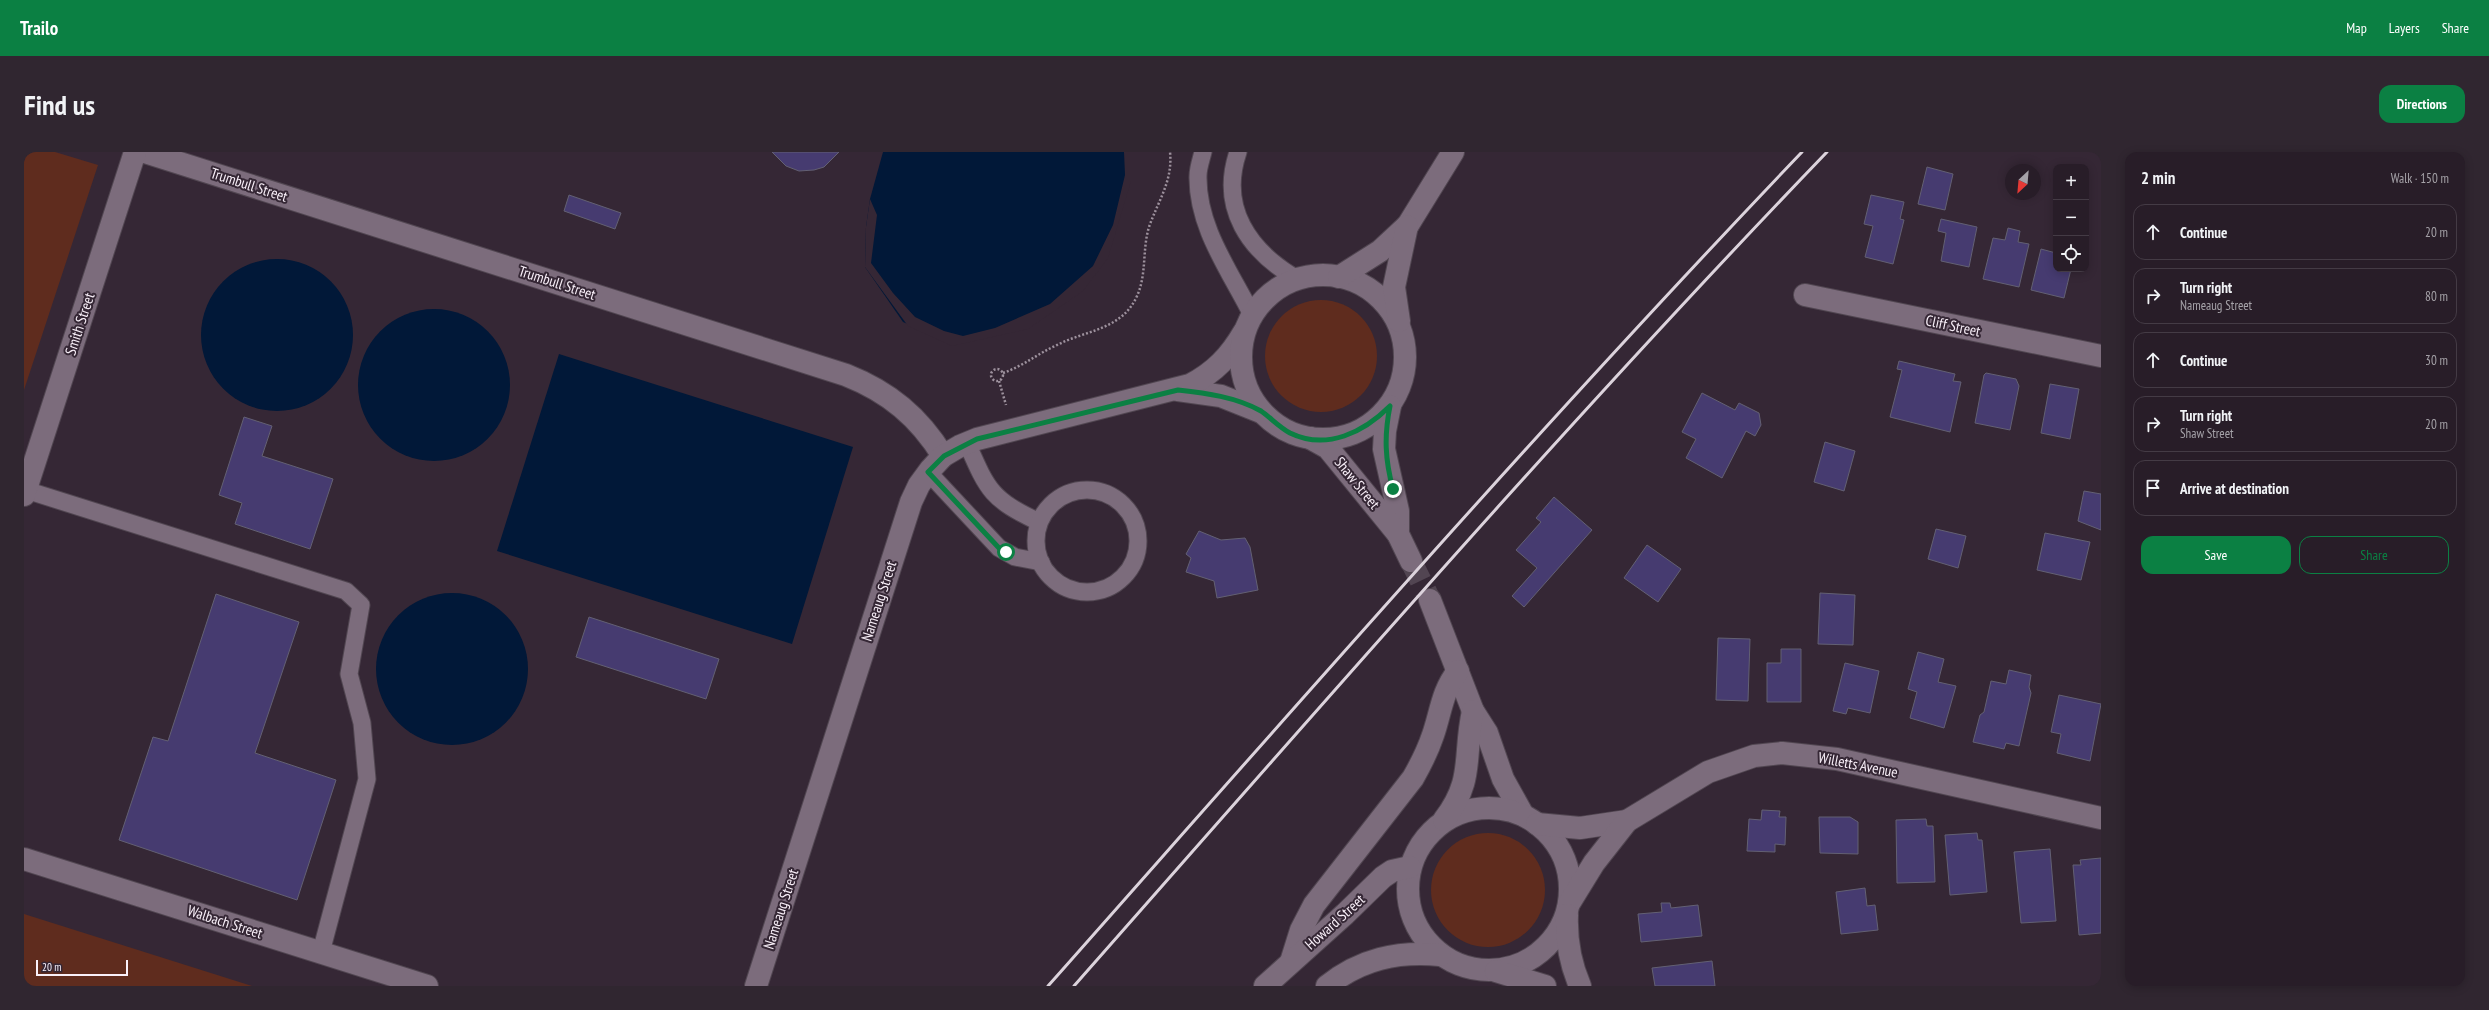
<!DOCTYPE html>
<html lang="en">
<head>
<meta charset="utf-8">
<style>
	body { margin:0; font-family:"PT Sans Narrow",sans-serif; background:#302630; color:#f1f3f6 }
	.controls { position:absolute; right:12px; top:12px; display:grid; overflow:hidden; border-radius:8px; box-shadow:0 2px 10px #0003 }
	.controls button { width:36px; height:36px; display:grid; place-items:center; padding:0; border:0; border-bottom:1px solid #443b45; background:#281d28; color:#f1f3f6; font:20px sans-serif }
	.compass { position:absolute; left:1981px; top:12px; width:36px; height:36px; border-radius:50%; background:#281d28; box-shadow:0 2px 10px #0003; rotate:206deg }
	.scale { position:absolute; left:12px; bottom:10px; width:92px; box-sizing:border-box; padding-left:4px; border:2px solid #f9f0f9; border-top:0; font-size:11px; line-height:14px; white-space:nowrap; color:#f9f0f9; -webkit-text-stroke:3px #352735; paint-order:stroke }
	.stop { position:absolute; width:12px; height:12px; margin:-9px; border:3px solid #0b8043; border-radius:50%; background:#fff }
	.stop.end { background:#0b8043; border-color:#fff; box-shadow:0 1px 4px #0008 }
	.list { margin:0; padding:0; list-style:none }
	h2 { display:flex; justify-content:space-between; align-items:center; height:52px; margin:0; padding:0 16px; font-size:17px }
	h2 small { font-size:13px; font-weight:400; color:#a5a2a8 }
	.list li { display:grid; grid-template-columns:26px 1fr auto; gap:12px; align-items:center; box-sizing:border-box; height:56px; margin:0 8px 8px; padding:0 8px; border:1px solid #443b45; border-radius:12px }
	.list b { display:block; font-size:15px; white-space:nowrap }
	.list p { margin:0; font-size:13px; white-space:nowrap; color:#a5a2a8 }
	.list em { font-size:13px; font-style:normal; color:#a5a2a8 }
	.actions { display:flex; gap:8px; padding:12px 16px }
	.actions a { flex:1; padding:9px 0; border:1px solid #0b8043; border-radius:12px; text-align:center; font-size:14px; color:#0b8043 }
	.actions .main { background:#0b8043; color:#fff }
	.icon { flex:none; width:22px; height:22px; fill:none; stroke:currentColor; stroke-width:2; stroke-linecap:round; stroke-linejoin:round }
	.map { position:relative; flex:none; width:2077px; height:834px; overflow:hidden; border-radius:12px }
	header { display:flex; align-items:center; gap:24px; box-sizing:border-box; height:56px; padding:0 20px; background:#0b8043; color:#fff }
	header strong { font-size:19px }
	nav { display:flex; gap:22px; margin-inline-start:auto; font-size:14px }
	.intro { display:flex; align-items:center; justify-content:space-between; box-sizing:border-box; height:96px; padding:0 24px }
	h1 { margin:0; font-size:28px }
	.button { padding:10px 18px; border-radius:12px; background:#0b8043; color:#fff; font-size:14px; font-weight:700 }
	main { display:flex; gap:24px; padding:0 24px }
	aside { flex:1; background:#281d28; border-radius:12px; box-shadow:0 2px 10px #0003 }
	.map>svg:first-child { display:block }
</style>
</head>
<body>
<header>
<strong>Trailo</strong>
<nav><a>Map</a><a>Layers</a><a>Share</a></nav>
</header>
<div class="intro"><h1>Find us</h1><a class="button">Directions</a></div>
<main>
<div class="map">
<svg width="2077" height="834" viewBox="0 0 2077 834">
	<rect width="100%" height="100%" fill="#352735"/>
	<g fill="#5f2c1e">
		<path d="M 0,0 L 31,0 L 74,13 L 0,238 Z"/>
		<circle cx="1297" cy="204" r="56"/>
		<circle cx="1464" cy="738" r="57"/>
		<path d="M 0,762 L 228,834 L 0,834 Z"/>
	</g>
	<g fill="#011838">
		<path d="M 859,0 L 1105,0 L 1105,29 L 1083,105 L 1003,175 L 929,192 L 879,170 L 841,115 L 842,75 L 846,47 Z"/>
		<circle cx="253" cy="183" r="76"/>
		<circle cx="410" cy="233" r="76"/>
		<path d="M 535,202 L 829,295 L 768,492 L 473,399 Z"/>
		<circle cx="428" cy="517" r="76"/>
	</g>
	<path fill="#352735" d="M 1100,0 L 1107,0 L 1107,29 L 1084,106 L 1059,139 L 1004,177 L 928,194 L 884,174 L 841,115 L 842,75 L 846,47 L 853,63 L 847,111 L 869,141 L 891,165 L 920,179 L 939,184 L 971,176 L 1026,152 L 1069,114 L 1089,73 L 1101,23 Z"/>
	<g fill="#463b70" stroke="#636073">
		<path d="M 748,0 L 815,0 L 800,15 L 790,18 L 775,19 L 762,14 Z"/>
		<path d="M 1903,15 L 1929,22 L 1921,58 L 1894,52 Z"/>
		<path d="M 545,43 L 597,61 L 591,77 L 540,59 Z"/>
		<path d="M 1847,43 L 1880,50 L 1876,67 L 1880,68 L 1869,112 L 1841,105 L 1849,74 L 1840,72 Z"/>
		<path d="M 1917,67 L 1953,75 L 1945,115 L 1917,109 L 1922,81 L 1914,79 Z"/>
		<path d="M 1984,76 L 1996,79 L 1994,90 L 2005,92 L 1995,135 L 1959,127 L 1969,86 L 1981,88 Z"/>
		<path d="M 2017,97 L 2032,101 L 2032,117 L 2047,117 L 2040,146 L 2007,138 Z"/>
		<path d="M 1875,209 L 1931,222 L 1929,229 L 1937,230 L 1926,280 L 1866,265 L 1878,218 L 1873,217 Z"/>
		<path d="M 1962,221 L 1992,227 L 1995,234 L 1986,278 L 1951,271 L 1960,223 Z"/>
		<path d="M 2026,232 L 2055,237 L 2046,287 L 2017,281 Z"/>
		<path d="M 1678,241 L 1711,258 L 1715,251 L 1735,261 L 1737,273 L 1731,284 L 1722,279 L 1698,326 L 1662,306 L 1672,287 L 1658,280 Z"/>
		<path d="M 220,265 L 248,274 L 238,304 L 309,327 L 286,397 L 211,372 L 218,351 L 195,343 Z"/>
		<path d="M 1801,290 L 1831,299 L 1820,339 L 1790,330 Z"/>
		<path d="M 2060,339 L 2077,342 L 2077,378 L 2054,369 Z"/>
		<path d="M 1530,345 L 1568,378 L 1500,455 L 1488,444 L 1513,416 L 1492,398 L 1517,370 L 1512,366 Z"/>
		<path d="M 1912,377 L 1942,384 L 1934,416 L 1904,407 Z"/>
		<path d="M 1175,379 L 1197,388 L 1221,386 L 1226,395 L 1234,438 L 1193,446 L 1190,429 L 1162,420 L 1167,406 L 1162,402 Z"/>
		<path d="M 2021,381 L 2066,390 L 2057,428 L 2013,418 Z"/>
		<path d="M 1623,393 L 1657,417 L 1634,450 L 1600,426 Z"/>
		<path d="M 1796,441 L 1831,443 L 1829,493 L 1794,492 Z"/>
		<path d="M 192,442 L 275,470 L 231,601 L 312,628 L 273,748 L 95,688 L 129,585 L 144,589 Z"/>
		<path d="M 565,465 L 695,507 L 682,547 L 552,505 Z"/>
		<path d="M 1694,486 L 1726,487 L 1724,549 L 1692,548 Z"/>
		<path d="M 1757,497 L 1777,497 L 1777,550 L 1743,550 L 1743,511 L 1757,511 Z"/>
		<path d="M 1894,500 L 1920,507 L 1914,530 L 1932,534 L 1920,576 L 1886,566 L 1893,540 L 1884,537 Z"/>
		<path d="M 1821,511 L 1855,519 L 1846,561 L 1824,556 L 1822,562 L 1809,559 Z"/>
		<path d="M 1985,518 L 2007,523 L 2005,535 L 2007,541 L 1995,594 L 1982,591 L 1980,597 L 1949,590 L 1956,563 L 1960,560 L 1967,529 L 1982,532 Z"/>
		<path d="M 2035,543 L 2077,552 L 2066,609 L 2033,601 L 2037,582 L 2027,580 Z"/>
		<path d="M 1738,658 L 1756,659 L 1755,665 L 1762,665 L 1761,693 L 1751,692 L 1751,700 L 1723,699 L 1725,667 L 1737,668 Z"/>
		<path d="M 1795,665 L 1826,665 L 1834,670 L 1834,702 L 1796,701 Z"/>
		<path d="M 1902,667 L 1903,674 L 1909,674 L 1911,730 L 1873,731 L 1872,668 Z"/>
		<path d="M 1953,681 L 1954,688 L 1958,688 L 1963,740 L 1926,743 L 1921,683 Z"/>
		<path d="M 2026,697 L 2032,769 L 1997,771 L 1990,700 Z"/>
		<path d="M 2077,706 L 2077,781 L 2055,783 L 2049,713 L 2057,713 L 2056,708 Z"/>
		<path d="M 1841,736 L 1843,754 L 1851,753 L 1854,778 L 1817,782 L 1812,740 Z"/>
		<path d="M 1637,751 L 1646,751 L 1647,756 L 1674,753 L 1678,784 L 1617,790 L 1614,762 L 1638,760 Z"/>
		<path d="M 1688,809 L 1691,834 L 1631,834 L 1628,816 Z"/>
	</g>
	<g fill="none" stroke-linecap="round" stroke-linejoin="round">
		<path stroke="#524552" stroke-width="22" stroke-dasharray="22 11" stroke-linecap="butt" d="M 1387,409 L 1406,448"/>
		<g stroke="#514651" stroke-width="19">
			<g id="lane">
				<path d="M 1179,0 C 1177,8 1174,16 1174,24 C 1173,75 1206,119 1228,163"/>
				<path d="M 1214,0 C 1195,56 1225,99 1273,127"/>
				<path d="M 943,291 C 964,339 967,347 1015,370"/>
				<path d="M 904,320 L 975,396 L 991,405 L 1017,410"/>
				<path d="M 2,338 L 322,439 L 337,453 L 325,522 L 338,571 L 343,627 L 297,800"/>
				<circle cx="1063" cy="389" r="51"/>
			</g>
		</g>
		<g stroke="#514651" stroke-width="24">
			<g id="street">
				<path d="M 121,0 L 822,223 C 865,240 895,265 919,304"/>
				<path d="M 1781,143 L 2077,204"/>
				<path d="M 1154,238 L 1197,244 L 1237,260"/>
				<path d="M 0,343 L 111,0"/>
				<path d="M 0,707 L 403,834"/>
				<path d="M 732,834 L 887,350 L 895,333 L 906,318 L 919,304 L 936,294 L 953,287 L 1166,233 C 1191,220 1206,204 1220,180"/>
			</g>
		</g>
		<g stroke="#514651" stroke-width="24">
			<g id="secondary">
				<circle cx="1299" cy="205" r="82"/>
				<path d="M 1315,125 L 1356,99 L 1384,73 L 1429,0"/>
				<path d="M 1375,169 L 1370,135 L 1383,74"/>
				<path d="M 1366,254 L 1361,279 L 1360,297 L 1374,359 L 1374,382"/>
				<path d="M 1286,286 L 1304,296 L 1374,382 L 1387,409"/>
				<path d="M 1406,448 L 1449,559 L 1463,581 L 1479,627 L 1499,663"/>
				<circle cx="1465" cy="737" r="81"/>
				<path d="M 1420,668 C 1451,627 1439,605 1449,559"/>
				<path d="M 1513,672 L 1556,676 L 1603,669"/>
				<path d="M 1546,750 L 1570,711 L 1603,669 L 1684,620 L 1730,604 L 1758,601 L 1813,607 L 2077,666"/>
				<path d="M 1543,763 C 1542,789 1546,811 1556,834"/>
				<path d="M 1267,810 L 1277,778 L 1290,753 L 1389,626 C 1397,612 1404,598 1409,583 C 1417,560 1418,539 1434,519"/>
				<path d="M 1472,819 L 1521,834"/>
				<path d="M 1241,834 L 1321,762 L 1359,725 L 1368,719 L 1386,715"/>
				<path d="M 1303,834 C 1337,807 1373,799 1416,803"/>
			</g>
		</g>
		<g stroke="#9d919d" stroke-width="2.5" stroke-dasharray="2 2" stroke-linecap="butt">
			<circle cx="973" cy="223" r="6"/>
			<path d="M 979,221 C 1001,213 1013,202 1033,193 C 1062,178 1098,178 1113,144 C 1123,122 1118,98 1125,75 C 1134,49 1149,29 1146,0"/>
			<path d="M 975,229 L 982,253"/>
		</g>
		<use href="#lane" stroke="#7c6c7c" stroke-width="17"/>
		<use href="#street" stroke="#7c6c7c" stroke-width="22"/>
		<use href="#secondary" stroke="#7c6c7c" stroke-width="22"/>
		<g stroke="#dcd3dc" stroke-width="3">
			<path d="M 1024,834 C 1273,553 1519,271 1778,0"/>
			<path d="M 1050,834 C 1298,553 1543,270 1803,0"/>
		</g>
	</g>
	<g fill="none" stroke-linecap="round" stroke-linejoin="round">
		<path stroke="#0b8043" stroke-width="5" d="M 982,400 L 975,396 L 904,320 L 920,304 L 953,287 L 1154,238 C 1182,241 1212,245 1237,259 C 1247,266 1255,275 1266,281 C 1303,299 1340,280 1366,254 C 1360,284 1361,308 1369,337"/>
	</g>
	<g text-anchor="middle" stroke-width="4" stroke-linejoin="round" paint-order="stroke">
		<g font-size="15" fill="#f9f0f9" stroke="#352735">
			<text transform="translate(225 33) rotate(18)" y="5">Trumbull Street</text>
			<text transform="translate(533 131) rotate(18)" y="5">Trumbull Street</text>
			<text transform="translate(56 172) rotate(-72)" y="5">Smith Street</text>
			<text transform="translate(1929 174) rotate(12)" y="5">Cliff Street</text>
			<text transform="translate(1333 331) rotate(51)" y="5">Shaw Street</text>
			<text transform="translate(855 449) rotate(-72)" y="5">Nameaug Street</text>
			<text transform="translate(1834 613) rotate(11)" y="5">Willetts Avenue</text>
			<text transform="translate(757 757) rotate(-72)" y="5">Nameaug Street</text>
			<text transform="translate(201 770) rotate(18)" y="5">Walbach Street</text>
			<text transform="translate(1311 770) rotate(-42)" y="5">Howard Street</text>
		</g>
	</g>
</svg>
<div class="controls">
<button>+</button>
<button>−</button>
<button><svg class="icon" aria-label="locate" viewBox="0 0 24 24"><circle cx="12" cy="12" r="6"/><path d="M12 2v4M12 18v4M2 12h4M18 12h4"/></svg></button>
</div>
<svg class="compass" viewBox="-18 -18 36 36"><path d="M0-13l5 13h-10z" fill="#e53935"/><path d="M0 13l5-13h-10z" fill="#a5a2a8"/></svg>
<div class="scale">20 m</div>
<div class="stop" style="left:982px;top:400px"></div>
<div class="stop end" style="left:1369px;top:337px"></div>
</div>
<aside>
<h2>2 min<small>Walk · 150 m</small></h2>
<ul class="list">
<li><svg class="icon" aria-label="ahead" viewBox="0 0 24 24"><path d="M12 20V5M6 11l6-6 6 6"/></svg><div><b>Continue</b></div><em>20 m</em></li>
<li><svg class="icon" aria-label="right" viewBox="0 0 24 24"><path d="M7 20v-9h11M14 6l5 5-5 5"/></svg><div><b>Turn right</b><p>Nameaug Street</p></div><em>80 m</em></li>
<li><svg class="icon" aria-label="ahead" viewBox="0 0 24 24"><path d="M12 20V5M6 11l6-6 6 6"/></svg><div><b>Continue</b></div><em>30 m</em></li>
<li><svg class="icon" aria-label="right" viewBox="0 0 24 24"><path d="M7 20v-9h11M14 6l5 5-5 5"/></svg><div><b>Turn right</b><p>Shaw Street</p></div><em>20 m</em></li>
<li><svg class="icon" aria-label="arrive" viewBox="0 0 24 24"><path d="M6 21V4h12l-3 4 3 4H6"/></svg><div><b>Arrive at destination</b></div></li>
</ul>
<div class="actions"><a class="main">Save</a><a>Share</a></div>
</aside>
</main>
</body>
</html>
